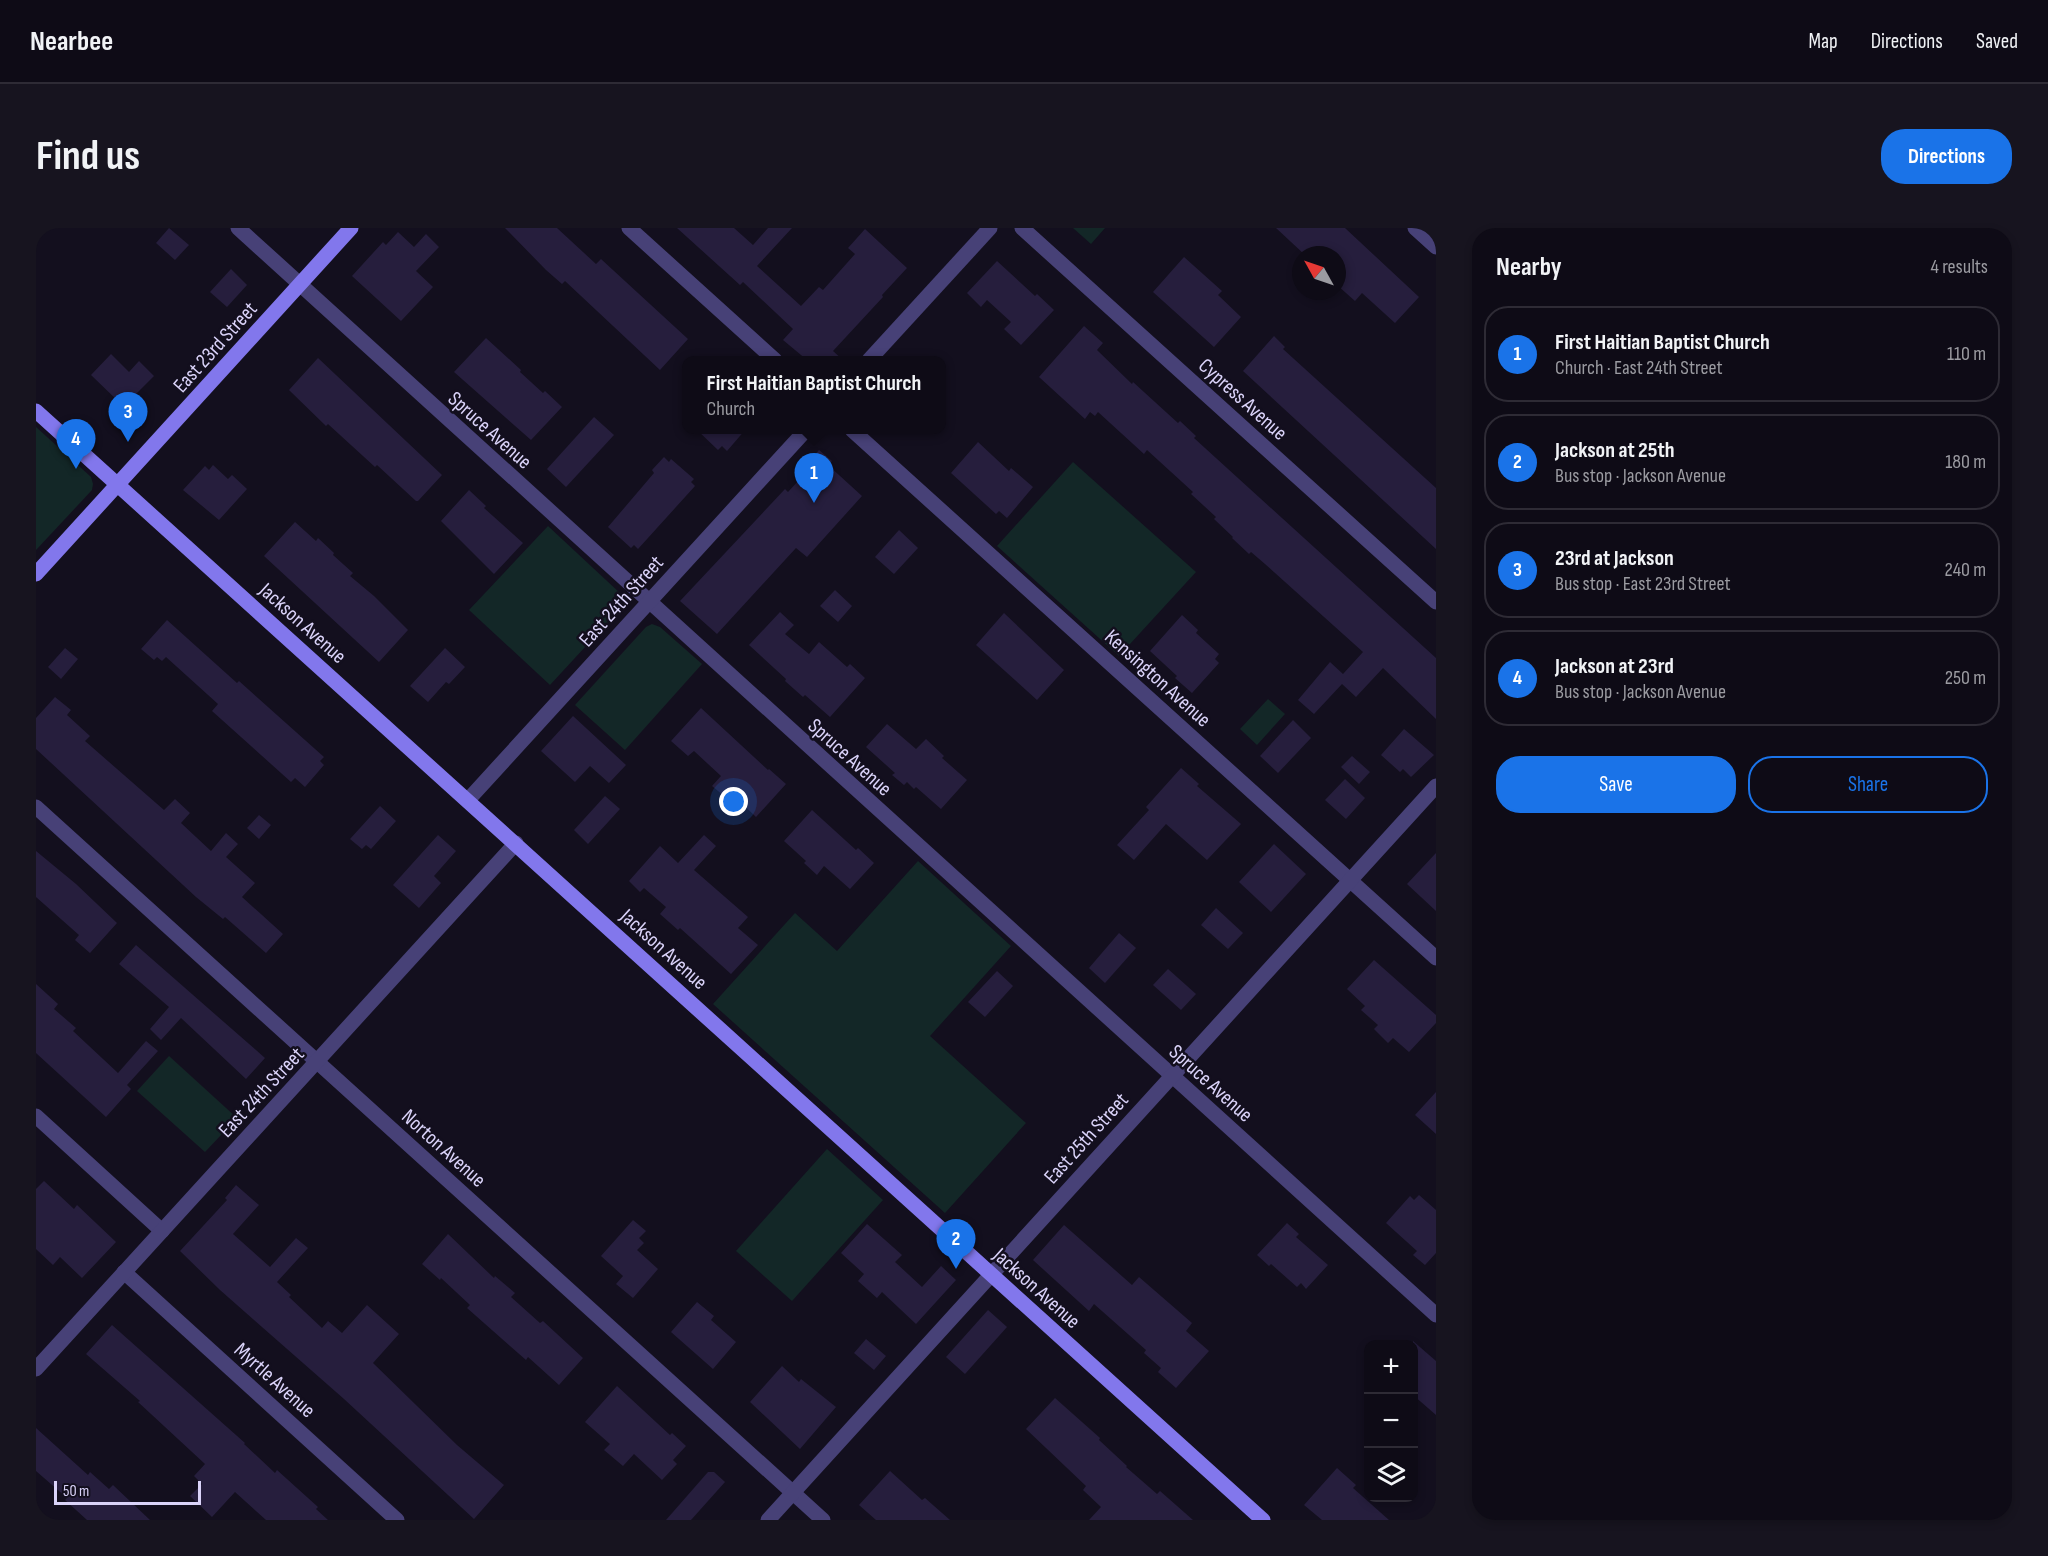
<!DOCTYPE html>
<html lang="en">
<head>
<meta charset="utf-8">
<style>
	body { margin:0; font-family:"Sofia Sans Condensed",sans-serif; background:#17141f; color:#f1f3f6 }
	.controls { position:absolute; right:18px; bottom:18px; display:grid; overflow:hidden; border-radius:12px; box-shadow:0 3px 9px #0003 }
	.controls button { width:54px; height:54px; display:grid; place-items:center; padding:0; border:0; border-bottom:2px solid #2e2b35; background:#0e0b16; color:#f1f3f6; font:30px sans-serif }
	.compass { position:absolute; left:1256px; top:18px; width:54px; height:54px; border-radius:50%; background:#0e0b16; box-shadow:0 3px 9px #0003; rotate:310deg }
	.scale { position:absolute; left:18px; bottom:15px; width:147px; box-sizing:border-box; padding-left:6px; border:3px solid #dad3f9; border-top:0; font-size:16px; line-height:21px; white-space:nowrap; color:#dad3f9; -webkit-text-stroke:4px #130f1e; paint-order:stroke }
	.you { position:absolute; left:698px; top:574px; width:21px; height:21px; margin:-15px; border:4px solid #fff; border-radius:50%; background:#1a73e8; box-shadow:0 0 0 9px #1a73e833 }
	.badge { display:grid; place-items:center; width:39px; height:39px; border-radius:50%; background:#1a73e8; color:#fff; font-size:20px; font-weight:700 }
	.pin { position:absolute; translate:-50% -50px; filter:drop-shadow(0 2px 3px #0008) }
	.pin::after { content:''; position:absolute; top:32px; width:21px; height:18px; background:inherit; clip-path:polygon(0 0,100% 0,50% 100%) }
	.popup { position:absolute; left:646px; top:128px; width:264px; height:78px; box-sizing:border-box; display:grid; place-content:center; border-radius:12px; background:#0e0b16; filter:drop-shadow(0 2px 4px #0005); font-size:20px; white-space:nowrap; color:#9b9ba1 }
	.popup b { font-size:22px; color:#f1f3f6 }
	.popup::after { content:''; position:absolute; left:50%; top:100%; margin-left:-12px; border:12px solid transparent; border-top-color:#0e0b16 }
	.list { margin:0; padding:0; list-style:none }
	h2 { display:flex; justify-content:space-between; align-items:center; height:78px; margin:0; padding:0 24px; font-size:26px }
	h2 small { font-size:20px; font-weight:400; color:#9b9ba1 }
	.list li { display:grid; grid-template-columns:39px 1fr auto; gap:18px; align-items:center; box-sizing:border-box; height:96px; margin:0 12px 12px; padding:0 12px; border:2px solid #2e2b35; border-radius:24px }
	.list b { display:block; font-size:22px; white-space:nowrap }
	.list p { margin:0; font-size:20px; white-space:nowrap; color:#9b9ba1 }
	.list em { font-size:20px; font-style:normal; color:#9b9ba1 }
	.actions { display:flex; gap:12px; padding:18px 24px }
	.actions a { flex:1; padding:14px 0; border:2px solid #1a73e8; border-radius:24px; text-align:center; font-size:21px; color:#1a73e8 }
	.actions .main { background:#1a73e8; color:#fff }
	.icon { flex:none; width:33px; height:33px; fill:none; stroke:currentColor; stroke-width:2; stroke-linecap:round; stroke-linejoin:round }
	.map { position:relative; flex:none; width:1400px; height:1292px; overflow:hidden; border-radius:24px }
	header { display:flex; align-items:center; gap:36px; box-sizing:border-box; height:84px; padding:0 30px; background:#0e0b16; border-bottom:2px solid #2e2b35 }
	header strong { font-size:28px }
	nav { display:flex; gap:33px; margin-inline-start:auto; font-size:21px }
	.intro { display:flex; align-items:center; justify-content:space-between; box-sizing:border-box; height:144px; padding:0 36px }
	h1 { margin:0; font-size:42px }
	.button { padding:15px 27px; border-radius:24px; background:#1a73e8; color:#fff; font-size:21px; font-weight:700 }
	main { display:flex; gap:36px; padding:0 36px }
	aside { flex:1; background:#0e0b16; border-radius:24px; box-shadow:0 3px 9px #0003 }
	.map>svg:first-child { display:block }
</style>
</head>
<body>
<header>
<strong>Nearbee</strong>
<nav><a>Map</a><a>Directions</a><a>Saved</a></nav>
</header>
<div class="intro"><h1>Find us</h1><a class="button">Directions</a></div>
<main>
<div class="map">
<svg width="1400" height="1292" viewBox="0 0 1400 1292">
	<rect width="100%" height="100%" fill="#130f1e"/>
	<g fill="#132727">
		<path d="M 1037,0 L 1069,0 L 1055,16 Z"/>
		<path d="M 0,199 L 55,249 L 57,256 L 56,262 L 0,322 Z"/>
		<path d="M 1037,234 L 1160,344 L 1083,428 L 961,318 Z"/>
		<path d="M 512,298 L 585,366 L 586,379 L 514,457 L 433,382 Z"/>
		<path d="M 616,396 L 624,399 L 666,436 L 589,522 L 539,477 L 610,399 Z"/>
		<path d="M 1232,471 L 1249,486 L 1221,517 L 1204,501 Z"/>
		<path d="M 882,633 L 975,718 L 894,808 L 990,895 L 909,985 L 677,776 L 759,685 L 801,723 Z"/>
		<path d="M 133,828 L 201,890 L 169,924 L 101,863 Z"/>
		<path d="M 791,921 L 847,972 L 756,1073 L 700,1023 Z"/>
	</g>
	<g fill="#261e3d">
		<path d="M 133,0 L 153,17 L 139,32 L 120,15 Z"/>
		<path d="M 469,0 L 521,0 L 560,36 L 565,31 L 652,111 L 624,142 L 529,53 L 526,56 L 510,42 Z"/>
		<path d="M 641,0 L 698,0 L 717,17 L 732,0 L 756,0 L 721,38 L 765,78 L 783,59 L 787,62 L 819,26 L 812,20 L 829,1 L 871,40 L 846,67 L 847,69 L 797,123 L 807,132 L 771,132 L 747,112 L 757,101 L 707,54 L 704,57 Z"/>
		<path d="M 1240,0 L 1309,0 L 1383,69 L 1359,95 L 1326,65 L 1319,73 L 1301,57 L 1301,27 L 1269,27 Z"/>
		<path d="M 362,4 L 378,19 L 390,6 L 403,19 L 380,43 L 397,59 L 365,93 L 316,48 L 347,14 L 350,17 Z"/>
		<path d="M 1148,29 L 1186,63 L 1182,67 L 1205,89 L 1178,119 L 1117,64 Z"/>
		<path d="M 961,33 L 999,68 L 1001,66 L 1018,82 L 985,117 L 968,101 L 975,94 L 951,72 L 945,79 L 931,65 Z"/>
		<path d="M 195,41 L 211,57 L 191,79 L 174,64 Z"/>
		<path d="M 1048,98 L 1067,115 L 1061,122 L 1096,156 L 1097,154 L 1142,195 L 1144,193 L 1160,208 L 1158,210 L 1400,430 L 1400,491 L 1347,440 L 1320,469 L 1306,456 L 1278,486 L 1262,472 L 1294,434 L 1307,446 L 1327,424 L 1229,336 L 1215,324 L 1213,326 L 1196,310 L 1197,309 L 1178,291 L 1180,289 L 1155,266 L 1157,264 L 1111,222 L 1108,226 L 1062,184 L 1059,188 L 1054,184 L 1049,191 L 1003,149 Z"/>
		<path d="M 1238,108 L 1249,119 L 1247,121 L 1400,260 L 1400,321 L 1207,143 Z"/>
		<path d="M 450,110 L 485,142 L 484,144 L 507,165 L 509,163 L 526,179 L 495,212 L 418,144 Z"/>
		<path d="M 75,126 L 93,144 L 103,133 L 118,148 L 92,174 L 83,174 L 55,147 Z"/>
		<path d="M 282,130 L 406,247 L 382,273 L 380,273 L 341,237 L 339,239 L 292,196 L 290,198 L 253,162 Z"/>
		<path d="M 558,189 L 578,207 L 530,259 L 511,241 Z"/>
		<path d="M 660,201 L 710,201 L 691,223 L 686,218 L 682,222 Z"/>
		<path d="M 942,214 L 973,243 L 975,240 L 997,259 L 971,290 L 963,283 L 960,286 L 915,245 Z"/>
		<path d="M 783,222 L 796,233 L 792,237 L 826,268 L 771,329 L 760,320 L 681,406 L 644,373 L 749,261 L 752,264 L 774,240 L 771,236 Z"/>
		<path d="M 628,229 L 633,234 L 635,231 L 658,251 L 655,254 L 659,258 L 602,321 L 598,317 L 595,320 L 572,299 L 618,245 L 616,242 Z"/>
		<path d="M 177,237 L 192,251 L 196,247 L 211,261 L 183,292 L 147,262 L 169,238 L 173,242 Z"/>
		<path d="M 433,262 L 450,278 L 448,280 L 487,315 L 458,346 L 405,293 Z"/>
		<path d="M 259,294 L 280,313 L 282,310 L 298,325 L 297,327 L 317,345 L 314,348 L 338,368 L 372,402 L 343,434 L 228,328 Z"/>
		<path d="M 863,302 L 882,320 L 858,346 L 839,329 Z"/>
		<path d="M 799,362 L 816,378 L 802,394 L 784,378 Z"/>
		<path d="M 744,384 L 758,397 L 749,406 L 773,426 L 783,414 L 811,439 L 814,436 L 829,450 L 794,489 L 769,467 L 767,469 L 749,453 L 750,451 L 713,417 Z"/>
		<path d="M 968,385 L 1028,442 L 1001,472 L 940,417 Z"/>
		<path d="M 1146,387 L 1162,402 L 1160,405 L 1183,426 L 1179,431 L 1183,435 L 1156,465 L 1139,450 L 1141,448 L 1114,423 Z"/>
		<path d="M 131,392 L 201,455 L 203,453 L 288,529 L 284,533 L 288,537 L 269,559 L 259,550 L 255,554 L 176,483 L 182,476 L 130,429 L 126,433 L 121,429 L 118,432 L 105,421 Z"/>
		<path d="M 29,420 L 42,431 L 25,451 L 12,439 Z"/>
		<path d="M 409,420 L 429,439 L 413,456 L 410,454 L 392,474 L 374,458 Z"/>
		<path d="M 19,469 L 35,482 L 31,487 L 54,508 L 49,513 L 128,582 L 139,571 L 154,585 L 145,595 L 175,623 L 190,605 L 202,616 L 190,629 L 219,655 L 206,669 L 247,706 L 230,725 L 189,689 L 187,691 L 160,669 L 0,521 L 0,490 Z"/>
		<path d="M 665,480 L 732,542 L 733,541 L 750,556 L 720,589 L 698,568 L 694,573 L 676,558 L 685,548 L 658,523 L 652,528 L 635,513 Z"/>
		<path d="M 537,488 L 590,537 L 573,555 L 554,538 L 539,554 L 505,523 Z"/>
		<path d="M 1257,492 L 1275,510 L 1242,545 L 1224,528 Z"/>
		<path d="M 851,496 L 880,521 L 890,511 L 908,528 L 906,530 L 931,552 L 905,581 L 880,559 L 878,561 L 871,554 L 868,557 L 856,547 L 859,545 L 830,519 Z"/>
		<path d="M 1368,501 L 1398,527 L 1375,549 L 1367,541 L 1364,544 L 1345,527 Z"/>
		<path d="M 1316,528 L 1334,544 L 1323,556 L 1305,539 Z"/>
		<path d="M 1145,540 L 1163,556 L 1161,558 L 1205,596 L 1171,632 L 1130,596 L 1098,632 L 1081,617 L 1113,582 L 1110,579 Z"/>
		<path d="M 1309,551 L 1329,570 L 1310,591 L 1289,572 Z"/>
		<path d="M 569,568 L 584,581 L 552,616 L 538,602 Z"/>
		<path d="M 344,578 L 360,593 L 335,621 L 330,617 L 326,621 L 314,611 Z"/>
		<path d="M 776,582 L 820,622 L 822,620 L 838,635 L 814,661 L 788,638 L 781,647 L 768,635 L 770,633 L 748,613 Z"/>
		<path d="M 223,587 L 235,597 L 223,611 L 211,600 Z"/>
		<path d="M 402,607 L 420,623 L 398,648 L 405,655 L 383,680 L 357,657 Z"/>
		<path d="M 668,607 L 680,618 L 658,642 L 712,689 L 702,700 L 722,717 L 695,746 L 644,700 L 642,702 L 624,686 L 630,679 L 608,660 L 604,664 L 593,653 L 624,618 L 642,635 Z"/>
		<path d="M 1238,616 L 1270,646 L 1235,684 L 1203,654 Z"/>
		<path d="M 0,623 L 40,656 L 81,695 L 54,725 L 39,712 L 43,707 L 0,669 Z"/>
		<path d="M 1400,625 L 1400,683 L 1371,656 Z"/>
		<path d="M 1180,680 L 1207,705 L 1192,721 L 1165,697 Z"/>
		<path d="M 1083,705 L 1100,720 L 1069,755 L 1053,740 Z"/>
		<path d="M 100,717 L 229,830 L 210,851 L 145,790 L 125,812 L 114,801 L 133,779 L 83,736 Z"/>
		<path d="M 1338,732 L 1400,787 L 1400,795 L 1373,824 L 1357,810 L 1352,815 L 1338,801 L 1342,797 L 1325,782 L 1329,778 L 1311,761 Z"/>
		<path d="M 1132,741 L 1160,766 L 1145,782 L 1117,757 Z"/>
		<path d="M 961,743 L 977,758 L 949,789 L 932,774 Z"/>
		<path d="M 0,756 L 22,776 L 18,781 L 40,800 L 37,803 L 82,845 L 110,813 L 122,823 L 91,857 L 95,861 L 70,889 L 0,825 Z"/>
		<path d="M 1400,864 L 1400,906 L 1379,887 Z"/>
		<path d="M 8,953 L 38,981 L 41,977 L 80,1014 L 46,1050 L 24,1029 L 17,1037 L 0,1021 L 0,961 Z"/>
		<path d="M 200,957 L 223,977 L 197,1006 L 234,1039 L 260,1010 L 272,1020 L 241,1054 L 255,1067 L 253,1069 L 286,1100 L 292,1093 L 306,1105 L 331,1077 L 363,1106 L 337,1135 L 421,1217 L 468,1257 L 438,1291 L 308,1171 L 184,1062 L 144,1023 L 191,972 L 189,970 Z"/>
		<path d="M 1383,967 L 1400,982 L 1400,1025 L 1389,1037 L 1377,1027 L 1381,1023 L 1350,995 L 1374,968 L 1378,972 Z"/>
		<path d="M 597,992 L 610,1003 L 603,1010 L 608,1015 L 601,1022 L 622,1041 L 597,1070 L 580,1056 L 587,1048 L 565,1028 Z"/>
		<path d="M 1251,995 L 1263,1006 L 1260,1009 L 1292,1037 L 1270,1061 L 1265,1055 L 1261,1059 L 1235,1036 L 1233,1038 L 1221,1027 Z"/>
		<path d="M 831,996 L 866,1027 L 859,1034 L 886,1059 L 905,1038 L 920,1052 L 880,1096 L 846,1064 L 841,1070 L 822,1053 L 828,1046 L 805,1025 Z"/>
		<path d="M 1028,997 L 1096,1057 L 1103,1049 L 1156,1095 L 1150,1103 L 1173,1123 L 1140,1160 L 1122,1144 L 1125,1140 L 1108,1125 L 1110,1122 L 1058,1076 L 1053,1083 L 997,1032 Z"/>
		<path d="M 412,1006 L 458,1050 L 459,1048 L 479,1065 L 475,1069 L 504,1095 L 507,1093 L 547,1130 L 523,1157 L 492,1129 L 490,1132 L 431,1080 L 434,1077 L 405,1050 L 404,1052 L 386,1036 Z"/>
		<path d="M 661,1074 L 678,1088 L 675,1092 L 700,1114 L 677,1141 L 635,1104 Z"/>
		<path d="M 952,1082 L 971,1099 L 929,1146 L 910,1129 Z"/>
		<path d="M 76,1097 L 209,1215 L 208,1216 L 239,1245 L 241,1242 L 282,1279 L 280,1281 L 292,1292 L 230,1292 L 199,1264 L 176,1289 L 154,1268 L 166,1256 L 158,1248 L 169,1236 L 102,1174 L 104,1173 L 50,1126 Z"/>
		<path d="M 830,1111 L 850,1128 L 838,1142 L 818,1125 Z"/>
		<path d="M 1377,1113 L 1400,1133 L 1400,1187 L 1377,1167 Z"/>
		<path d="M 746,1138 L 763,1154 L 765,1151 L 800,1179 L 764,1221 L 714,1174 Z"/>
		<path d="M 581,1158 L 634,1207 L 636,1205 L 650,1218 L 637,1232 L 641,1236 L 626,1252 L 598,1226 L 587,1238 L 568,1222 L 574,1216 L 549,1194 Z"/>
		<path d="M 1019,1170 L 1064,1210 L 1063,1212 L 1091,1238 L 1090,1239 L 1121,1266 L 1124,1263 L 1157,1292 L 1053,1292 L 1065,1279 L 1047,1262 L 1050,1258 L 990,1201 Z"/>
		<path d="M 0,1200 L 52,1247 L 54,1244 L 73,1261 L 77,1257 L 114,1292 L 51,1292 L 29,1272 L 31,1270 L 0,1243 Z"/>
		<path d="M 1301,1240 L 1320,1257 L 1317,1260 L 1353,1292 L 1286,1292 L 1268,1277 Z"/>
		<path d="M 854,1243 L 886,1272 L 889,1270 L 914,1292 L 840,1292 L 823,1277 Z"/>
		<path d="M 672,1244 L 678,1244 L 689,1254 L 655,1292 L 630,1292 Z"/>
	</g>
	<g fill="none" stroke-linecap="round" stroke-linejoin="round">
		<g stroke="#474177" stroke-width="15">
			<path d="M 202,0 L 1400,1087"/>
			<path d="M 593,0 L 739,132"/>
			<path d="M 986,0 L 1400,374"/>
			<path d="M 1379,0 L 1400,19"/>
			<path d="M 833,132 L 954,0"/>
			<path d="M 816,202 L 1400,730"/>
			<path d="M 432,572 L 770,202"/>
			<path d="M 0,579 L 787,1292"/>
			<path d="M 0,888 L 126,1003"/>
			<path d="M 88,1044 L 361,1292"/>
			<path d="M 0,1141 L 480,615"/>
			<path d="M 732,1292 L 1400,558"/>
		</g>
		<g stroke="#8277ec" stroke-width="15">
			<path d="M 0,183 L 1227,1292"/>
			<path d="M 0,346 L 315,0"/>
		</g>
	</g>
	<g text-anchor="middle" stroke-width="5" stroke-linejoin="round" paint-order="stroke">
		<g font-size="21" fill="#dad3f9" stroke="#130f1e">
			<text transform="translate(179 119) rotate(-48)" y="7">East 23rd Street</text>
			<text transform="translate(1207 171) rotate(42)" y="7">Cypress Avenue</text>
			<text transform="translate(454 202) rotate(42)" y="7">Spruce Avenue</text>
			<text transform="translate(585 373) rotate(-48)" y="7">East 24th Street</text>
			<text transform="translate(267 395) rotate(42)" y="7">Jackson Avenue</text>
			<text transform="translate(1122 450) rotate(42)" y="7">Kensington Avenue</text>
			<text transform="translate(814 529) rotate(42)" y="7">Spruce Avenue</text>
			<text transform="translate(628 721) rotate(42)" y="7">Jackson Avenue</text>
			<text transform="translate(1175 855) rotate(42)" y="7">Spruce Avenue</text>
			<text transform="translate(225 864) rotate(-47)" y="7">East 24th Street</text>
			<text transform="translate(1050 910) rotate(-48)" y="7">East 25th Street</text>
			<text transform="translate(408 920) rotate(42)" y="7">Norton Avenue</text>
			<text transform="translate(1001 1060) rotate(42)" y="7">Jackson Avenue</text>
			<text transform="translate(239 1152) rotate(42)" y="7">Myrtle Avenue</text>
		</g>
	</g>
</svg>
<div class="controls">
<button>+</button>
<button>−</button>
<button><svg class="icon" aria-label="layers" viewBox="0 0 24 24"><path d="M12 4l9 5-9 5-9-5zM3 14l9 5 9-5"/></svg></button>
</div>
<svg class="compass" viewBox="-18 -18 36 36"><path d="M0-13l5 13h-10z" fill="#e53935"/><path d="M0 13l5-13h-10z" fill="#9b9ba1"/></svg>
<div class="scale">50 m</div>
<div class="you"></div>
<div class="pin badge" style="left:778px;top:275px">1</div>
<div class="popup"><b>First Haitian Baptist Church</b>Church</div>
<div class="pin badge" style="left:920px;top:1041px">2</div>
<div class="pin badge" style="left:92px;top:214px">3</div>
<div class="pin badge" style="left:40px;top:241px">4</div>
</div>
<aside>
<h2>Nearby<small>4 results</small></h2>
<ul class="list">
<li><span class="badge">1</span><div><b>First Haitian Baptist Church</b><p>Church · East 24th Street</p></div><em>110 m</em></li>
<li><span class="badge">2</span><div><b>Jackson at 25th</b><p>Bus stop · Jackson Avenue</p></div><em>180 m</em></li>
<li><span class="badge">3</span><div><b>23rd at Jackson</b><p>Bus stop · East 23rd Street</p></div><em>240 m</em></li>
<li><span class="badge">4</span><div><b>Jackson at 23rd</b><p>Bus stop · Jackson Avenue</p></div><em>250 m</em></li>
</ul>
<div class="actions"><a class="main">Save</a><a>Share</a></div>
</aside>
</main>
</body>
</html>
